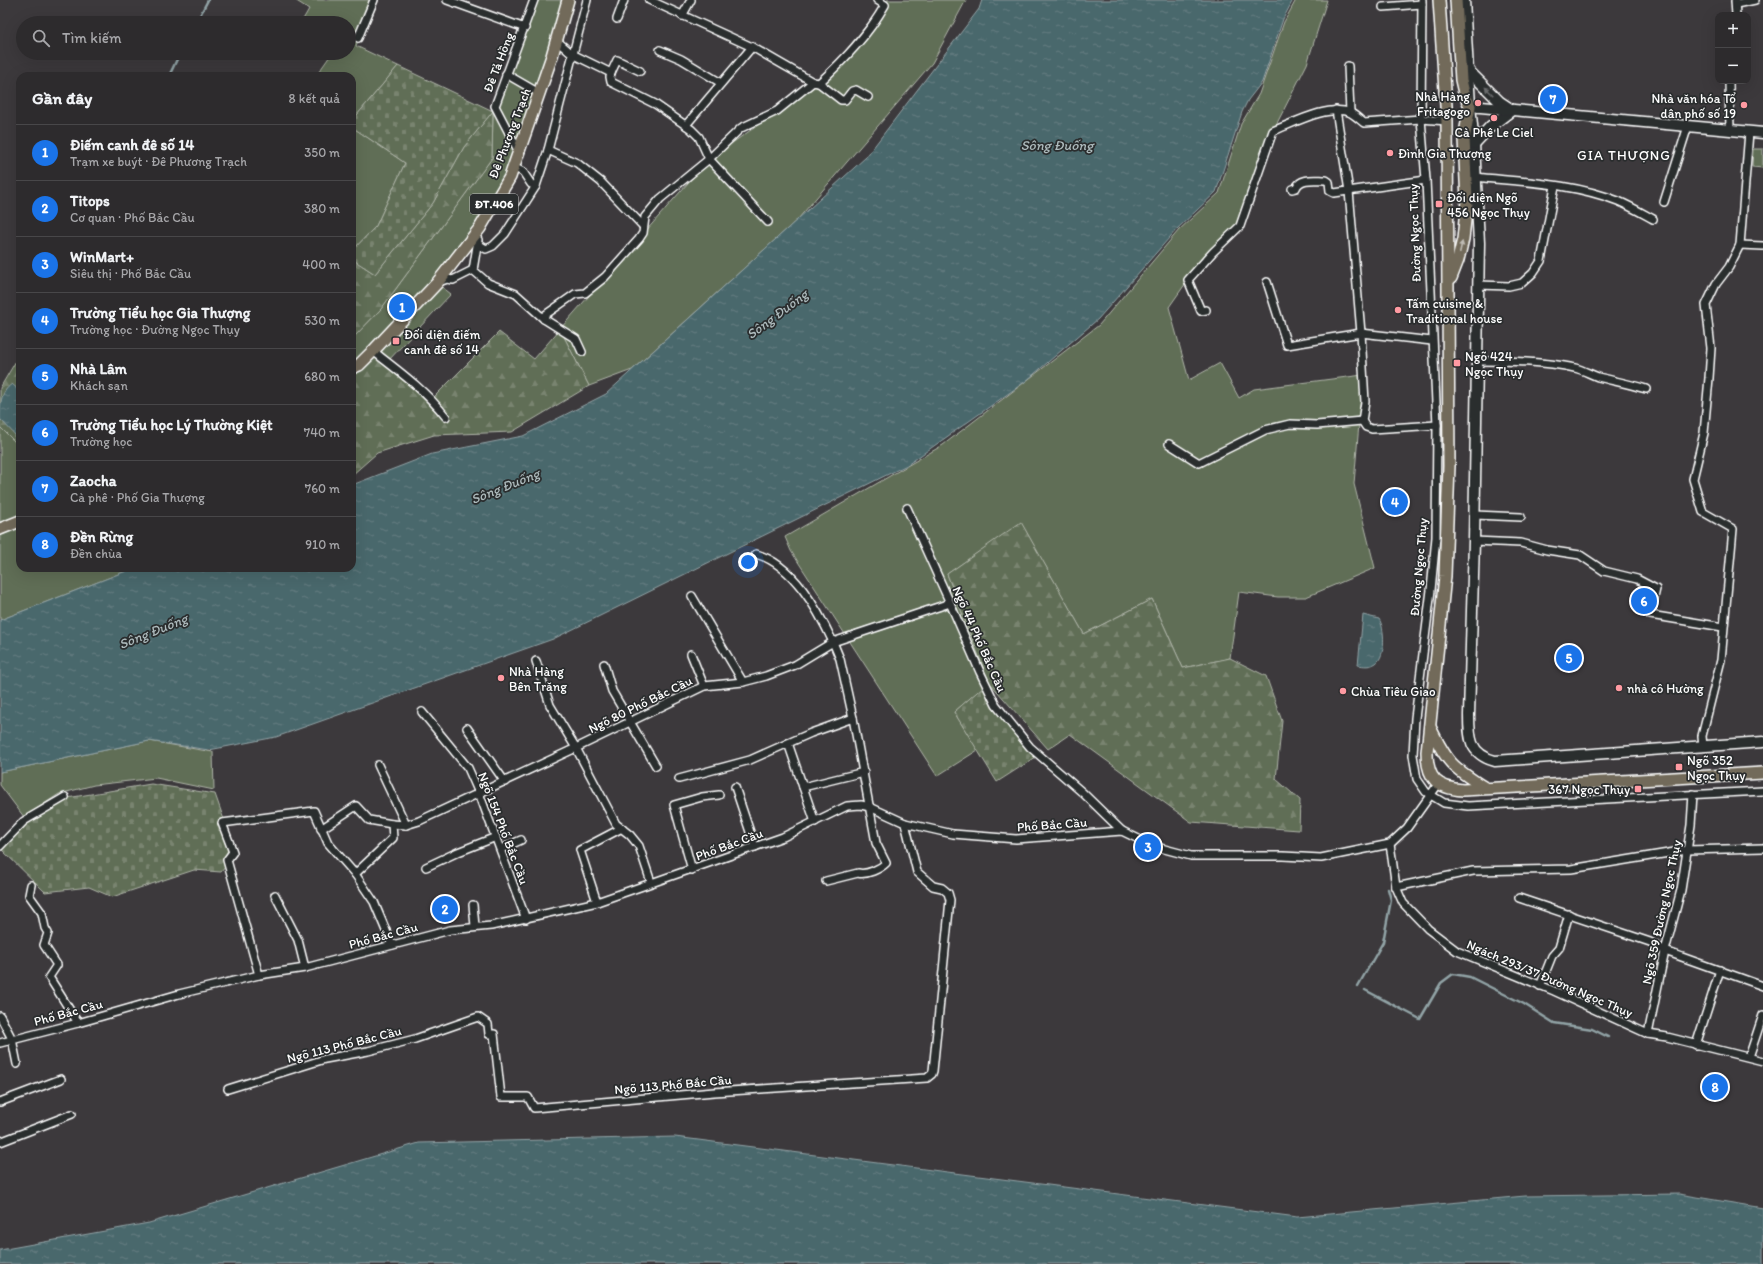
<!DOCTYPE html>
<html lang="vi">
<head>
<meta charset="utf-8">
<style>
	body { margin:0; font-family:Itim,sans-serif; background:#393739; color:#f1f3f6 }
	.controls { position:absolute; right:12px; top:12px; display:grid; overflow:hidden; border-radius:8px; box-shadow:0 4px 16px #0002 }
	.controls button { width:36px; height:36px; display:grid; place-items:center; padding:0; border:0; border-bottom:1px solid #484749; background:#2d2b2d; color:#f1f3f6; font:20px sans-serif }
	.you { position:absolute; left:748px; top:562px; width:14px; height:14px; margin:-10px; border:3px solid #fff; border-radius:50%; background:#1a73e8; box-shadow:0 0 0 6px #1a73e833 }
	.badge { display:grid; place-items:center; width:26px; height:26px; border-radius:50%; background:#1a73e8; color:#fff; font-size:13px; font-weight:700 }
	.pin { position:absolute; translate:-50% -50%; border:2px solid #fff; box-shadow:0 1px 4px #0006 }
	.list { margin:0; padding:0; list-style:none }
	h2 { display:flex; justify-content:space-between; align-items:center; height:52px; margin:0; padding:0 16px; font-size:17px }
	h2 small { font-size:13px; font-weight:400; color:#a7a7aa }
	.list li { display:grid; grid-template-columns:26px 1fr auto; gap:12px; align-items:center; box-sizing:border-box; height:56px; padding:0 16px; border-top:1px solid #484749 }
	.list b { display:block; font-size:15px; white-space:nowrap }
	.list p { margin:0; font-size:13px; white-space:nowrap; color:#a7a7aa }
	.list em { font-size:13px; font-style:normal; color:#a7a7aa }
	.icon { flex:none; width:22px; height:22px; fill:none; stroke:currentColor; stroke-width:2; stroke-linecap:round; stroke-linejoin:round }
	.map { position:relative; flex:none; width:1763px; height:1264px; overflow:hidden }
	.search { position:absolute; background:#2d2b2d; box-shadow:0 4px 16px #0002; left:16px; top:16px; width:340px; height:44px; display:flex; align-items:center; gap:10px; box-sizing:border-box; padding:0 14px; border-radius:22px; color:#a7a7aa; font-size:15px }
	.panel { position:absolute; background:#2d2b2d; box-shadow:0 4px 16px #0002; left:16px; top:72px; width:340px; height:500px; border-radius:12px }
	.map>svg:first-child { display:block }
</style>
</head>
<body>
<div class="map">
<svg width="1763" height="1264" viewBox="0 0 1763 1264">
	<defs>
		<pattern id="forest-firs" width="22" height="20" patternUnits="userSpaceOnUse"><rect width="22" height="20" fill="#616e56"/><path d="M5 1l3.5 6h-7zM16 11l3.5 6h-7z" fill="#79846f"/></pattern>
		<pattern id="cemetery-stones" width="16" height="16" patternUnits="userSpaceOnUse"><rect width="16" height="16" fill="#616e56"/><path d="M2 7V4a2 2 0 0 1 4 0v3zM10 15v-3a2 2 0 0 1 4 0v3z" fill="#79846f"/></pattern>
		<pattern id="water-ripples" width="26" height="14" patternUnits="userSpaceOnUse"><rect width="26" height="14" fill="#4a676c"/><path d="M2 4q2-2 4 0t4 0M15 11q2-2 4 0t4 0" fill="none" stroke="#657e82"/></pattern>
	</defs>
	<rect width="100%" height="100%" fill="#3c393c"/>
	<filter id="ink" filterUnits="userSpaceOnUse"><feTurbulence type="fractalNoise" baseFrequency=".025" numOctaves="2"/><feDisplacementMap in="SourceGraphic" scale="8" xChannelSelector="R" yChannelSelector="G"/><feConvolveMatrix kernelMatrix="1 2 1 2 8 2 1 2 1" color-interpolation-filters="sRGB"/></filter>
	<g filter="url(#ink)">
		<g fill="#616e56" stroke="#b0b6aa">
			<path d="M 295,0 L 374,0 L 356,46 L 398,66 L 352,121 L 352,76 L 316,76 L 330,56 L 326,53 L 349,53 L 349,23 L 301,23 L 309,9 Z"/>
			<path d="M 531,0 L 568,0 L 510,177 L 437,283 L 451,294 L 387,362 L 352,368 L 352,339 L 381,309 L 492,158 L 493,111 Z"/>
			<path d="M 887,0 L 966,0 L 932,63 L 798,219 L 632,370 L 589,386 L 560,329 L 709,159 L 819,83 Z"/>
			<path d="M 1296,0 L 1327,0 L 1307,64 L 1273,131 L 1240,226 L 1188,280 L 1169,307 L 1189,380 L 1220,363 L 1239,398 L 1254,389 L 1363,375 L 1354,484 L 1375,568 L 1306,597 L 1278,597 L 1239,592 L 1230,658 L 1183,668 L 1152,599 L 1084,634 L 1021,523 L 947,574 L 989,682 L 954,712 L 978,750 L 937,776 L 791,551 L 785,537 L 943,445 L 1099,325 L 1179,230 L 1219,193 L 1241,124 L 1259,94 L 1284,22 Z"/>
			<path d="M 352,127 L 405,163 L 376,226 L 352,251 Z"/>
			<path d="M 1753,149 L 1763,149 L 1763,168 L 1752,167 Z"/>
			<path d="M 0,427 L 20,447 L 20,568 L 134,568 L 0,620 Z"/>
			<path d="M 149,741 L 213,752 L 214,790 L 156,778 L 94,785 L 59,794 L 24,817 L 0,785 L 0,772 Z"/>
		</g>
		<g fill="url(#forest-firs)" stroke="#b0b6aa">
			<path d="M 493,111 L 492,158 L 381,309 L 352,339 L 352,259 L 375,274 L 433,203 L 464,147 Z"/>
			<path d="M 560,329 L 589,386 L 512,432 L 434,435 L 377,453 L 352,475 L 352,368 L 373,351 L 432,399 L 499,332 L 534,359 Z"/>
			<path d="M 20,354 L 20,447 L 0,427 L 0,388 Z"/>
			<path d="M 1021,522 L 1084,634 L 1152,599 L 1183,668 L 1230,658 L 1266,676 L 1282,721 L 1276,779 L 1300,800 L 1299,830 L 1191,822 L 1070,734 L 1048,749 L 989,682 L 947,574 Z"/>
		</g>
		<g fill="url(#cemetery-stones)" stroke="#b0b6aa">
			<path d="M 398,66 L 493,111 L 464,147 L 433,203 L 375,274 L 352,259 L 352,251 L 376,226 L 405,163 L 352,127 L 352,121 Z"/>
			<path d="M 984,686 L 1036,757 L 997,782 L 954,712 Z"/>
			<path d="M 151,784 L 215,794 L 236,854 L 221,872 L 194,870 L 112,897 L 89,887 L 45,892 L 1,849 L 25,823 L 67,798 Z"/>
		</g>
		<g fill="url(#water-ripples)" stroke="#92a4a7">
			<path d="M 982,0 L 1293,0 L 1283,19 L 1262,82 L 1248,100 L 1242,112 L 1216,192 L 1177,229 L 1098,319 L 1026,381 L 907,465 L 553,639 L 276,737 L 209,750 L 149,741 L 0,772 L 0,620 L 134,568 L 352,568 L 352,485 L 432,454 L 523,436 L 606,394 L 866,157 L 979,9 Z"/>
			<path d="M 12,384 L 20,391 L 20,440 L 0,419 C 0,406 0,392 12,384 Z"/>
			<path d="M 1363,615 L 1379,619 C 1385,628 1386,656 1376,663 C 1370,667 1364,666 1358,665 Z"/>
			<path d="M 675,1137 L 1297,1217 L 1525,1196 L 1679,1194 L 1763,1208 L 1763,1264 L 0,1264 L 0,1250 L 149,1223 L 419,1143 Z"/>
		</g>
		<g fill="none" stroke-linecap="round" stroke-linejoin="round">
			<g stroke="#92a4a7" stroke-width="2.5">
				<path d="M 196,23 L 208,0"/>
				<path d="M 169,76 L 180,53"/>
				<path d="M 1358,986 L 1383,942 L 1391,900 L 1388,889"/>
				<path d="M 1365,990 L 1420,1019 L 1441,983 L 1453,974 L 1470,977 L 1524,1004 L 1554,1023 L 1592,1029 L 1608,1037"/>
			</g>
			<g stroke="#fff" stroke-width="10">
				<g id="street">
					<path d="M 447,0 L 525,28"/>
					<path d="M 649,0 L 752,47 L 813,82"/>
					<path d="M 1422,0 L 1421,119 L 1426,180 L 1437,425 L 1436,537 L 1431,590 L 1415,718 L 1413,755 L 1417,779 L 1426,792 L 1444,803 L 1468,806 L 1763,791"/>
					<path d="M 1735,1 L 1736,15"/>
					<path d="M 1736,4 L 1755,0"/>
					<path d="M 1383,7 L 1422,4"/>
					<path d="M 682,16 L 691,0"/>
					<path d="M 617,19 L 624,0"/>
					<path d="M 358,38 L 374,0"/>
					<path d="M 556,40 L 572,54 L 611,73 L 610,77 L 611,82 L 655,104 L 691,129 L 699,137 L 709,159 L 768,222"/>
					<path d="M 660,50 L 681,59 L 721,83"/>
					<path d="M 1348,66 L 1350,112"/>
					<path d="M 611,73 L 617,60 L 640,71"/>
					<path d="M 506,74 L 539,93"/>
					<path d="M 1729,81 L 1730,130"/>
					<path d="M 819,83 L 841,100 L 845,100 L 852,91 L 856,90 L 868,97"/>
					<path d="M 1336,110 L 1349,191 L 1361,333 L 1365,402 L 1362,421"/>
					<path d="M 686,125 L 752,47"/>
					<path d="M 548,150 L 577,163 L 601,182 L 643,226"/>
					<path d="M 519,152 L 495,106 L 534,0"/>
					<path d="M 513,167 L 523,172 L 531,184 L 536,186"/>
					<path d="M 1475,177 C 1522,182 1573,183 1618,201 C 1630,206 1642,213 1653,219"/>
					<path d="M 1292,189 L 1296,188 C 1300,177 1316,180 1326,180 L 1329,182 L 1330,191 L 1334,193 L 1426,180"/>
					<path d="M 1664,202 L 1688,126"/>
					<path d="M 478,244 L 486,249 L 493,246 L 505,234 L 536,186 L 548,150 L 587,0"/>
					<path d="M 1740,245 L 1763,246"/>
					<path d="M 473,270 L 478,240"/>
					<path d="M 439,282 L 447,279 L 453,280 L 473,270 L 488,283 L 516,294 L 544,319 L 576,339 L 582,352"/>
					<path d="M 1267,282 L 1287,345 L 1361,333 L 1432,341"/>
					<path d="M 1478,285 L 1509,286 L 1522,283 L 1533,273 L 1541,261 L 1555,186"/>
					<path d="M 1206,310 L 1201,311 L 1188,280 L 1213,252 L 1240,226 L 1273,131 C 1294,123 1327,105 1349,112 C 1354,114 1360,120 1364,123 L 1421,119 L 1447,121"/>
					<path d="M 544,319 L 545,315 L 575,294 L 585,293 L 605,277 L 639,239 L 643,233 L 645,217 L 660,199 L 709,159 L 741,128 L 777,111 L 813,82 L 819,83 C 845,59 868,35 885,5 L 877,0"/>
					<path d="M 373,351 C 400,372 425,390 446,417"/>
					<path d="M 1477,361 C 1509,361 1543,361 1575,368 C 1583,370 1590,374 1598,377 C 1614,381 1630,384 1646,389"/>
					<path d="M 1362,421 L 1366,427 L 1372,429 L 1437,425"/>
					<path d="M 1169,444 L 1199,463 L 1265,430 L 1290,424 L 1317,425 L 1362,421"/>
					<path d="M 907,508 L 950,603 L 980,672 L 996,705 L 1030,747 L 1083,793 L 1122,831"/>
					<path d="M 1475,515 L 1521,517"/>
					<path d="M 1474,541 L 1521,543 L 1547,550 L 1580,555 L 1604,571 L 1637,579 L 1656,589 L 1650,615 L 1723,627"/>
					<path d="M 756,554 C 793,564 818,610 833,642 L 950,603"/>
					<path d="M 692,596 L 743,682"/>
					<path d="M 691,654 L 704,686"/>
					<path d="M 536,661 L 550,705 L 576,748 L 616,824 L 630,835 L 639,846 L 651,882"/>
					<path d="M 604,664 L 612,691 L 656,766"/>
					<path d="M 422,712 L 468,768 L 479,793 L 526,919"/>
					<path d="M 467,728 L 505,782"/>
					<path d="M 788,743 L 815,822"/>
					<path d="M 1703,746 L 1702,736 L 1721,660 L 1733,529 L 1703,512 L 1693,479 L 1704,433 L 1709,378 L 1711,348 L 1706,305 L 1716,284 L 1729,267 L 1740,245 L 1749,132"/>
					<path d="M 378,765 L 406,825"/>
					<path d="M 679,779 L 750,760 L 811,733 L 853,718"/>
					<path d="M 735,787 L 755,847"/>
					<path d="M 803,787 L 864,772"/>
					<path d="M 321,829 L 356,806 L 369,820 L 392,824 L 406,825 L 419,821 L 576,748 L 704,686 L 743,682 L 766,676 L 795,665 L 833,642 L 840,659 L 853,718 L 876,843 L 886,863 C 880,869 867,875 858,873 L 826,881"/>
					<path d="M 1390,844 L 1396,887 L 1403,903 L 1428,929 L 1457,951 L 1554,991 L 1648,1034 L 1667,1037 L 1763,1061"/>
					<path d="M 0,846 L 24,821 L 65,797"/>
					<path d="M 501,849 L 521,840"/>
					<path d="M 426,867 L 458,852 L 496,837"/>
					<path d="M 692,870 L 674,805 L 702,797 L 719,795"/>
					<path d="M 355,874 L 393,838 L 392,824"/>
					<path d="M 31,885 L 29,895 L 42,913 L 45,928 L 48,933 L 44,945 L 57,965 L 49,977 L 78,1023"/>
					<path d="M 1396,887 L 1473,871 L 1571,869 L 1687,850 L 1763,848"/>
					<path d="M 275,895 L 298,940 L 305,968"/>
					<path d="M 1519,898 L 1650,942 L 1665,951 L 1763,986"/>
					<path d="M 597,902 L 580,850 L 622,828"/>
					<path d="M 473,905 L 475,926"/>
					<path d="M 259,975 L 227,860 L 233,852 L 222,823 L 314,811 L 328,843 L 355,874 L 374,902 L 392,945"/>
					<path d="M 1540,986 L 1552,956 L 1559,948 L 1569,914"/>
					<path d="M 0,1016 L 12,1039 L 17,1064"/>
					<path d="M 1648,1034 L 1665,951 L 1681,890 L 1691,825 L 1693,794"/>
					<path d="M 0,1043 L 78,1023 L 179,994 L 259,975 L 305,968 L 450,930 L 491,926 L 597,902 L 783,837 L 847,806 L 861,805 L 870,807 L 905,823 L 953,834 L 1016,839 L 1122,831 L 1153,846 L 1191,856 L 1283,856 L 1321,858 L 1390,844 L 1407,828 L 1439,783"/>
					<path d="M 1696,1045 L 1720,970"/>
					<path d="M 1749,1057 L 1763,1015"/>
					<path d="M 228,1089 L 325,1059 L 368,1051 L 415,1039 L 478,1017 L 488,1024 L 489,1034 L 494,1034 L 501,1097 L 528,1097 L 534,1108 L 714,1092 L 927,1078 L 932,1074 L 933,1071 L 950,900 L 948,893 L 942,888 L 933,886 L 917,872 L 905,823"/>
					<path d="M 0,1102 L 61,1079"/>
					<path d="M 0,1142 L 72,1114"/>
				</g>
			</g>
			<g stroke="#fff" stroke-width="13">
				<g id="secondary">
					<path d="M 1464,0 L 1470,106 L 1474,144 L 1479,243 L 1474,541 L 1469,715 C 1469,737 1469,754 1495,761 L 1763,742"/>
					<path d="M 1468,70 L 1500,102 L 1512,110 L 1491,126 L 1474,144"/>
					<path d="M 1470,106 L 1763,133"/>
				</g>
			</g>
			<g stroke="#fff" stroke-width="14">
				<g id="primary">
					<path d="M 1439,0 L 1447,121 L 1449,466 L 1445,576 L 1427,752 C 1427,779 1437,788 1463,790 L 1763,773"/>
					<path d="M 1451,278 L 1458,260 L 1463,239 L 1467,201 L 1464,139 L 1470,106 L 1464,93 L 1461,80 L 1456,0"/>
					<path d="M 352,368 L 359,365 L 373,351 L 437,283 L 480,228 L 510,177 L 552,56 L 568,0"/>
					<path d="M 0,529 L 20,521"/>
					<path d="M 1430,727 C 1447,763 1452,767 1485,788"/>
				</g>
			</g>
			<use href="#street" stroke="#2a2d2e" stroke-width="7"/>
			<use href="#secondary" stroke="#2a2d2e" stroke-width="10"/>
			<use href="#primary" stroke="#726b5a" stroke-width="11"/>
		</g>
		<defs><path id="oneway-solid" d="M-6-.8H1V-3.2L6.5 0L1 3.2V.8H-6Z"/></defs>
		<use fill="#6a6c6d" href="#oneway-solid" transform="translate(1489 91) rotate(-135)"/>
		<use fill="#c0bcb5" href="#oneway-solid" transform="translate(1461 247) rotate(-77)"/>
	</g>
	<g fill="#ff9aa2" stroke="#2a2d2e" stroke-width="1.5">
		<circle cx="1478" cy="103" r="4"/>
		<circle cx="1744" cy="105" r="4"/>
		<circle cx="1494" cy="118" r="4"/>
		<circle cx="1390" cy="153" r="4"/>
		<rect x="1435" y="200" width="8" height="8" rx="2"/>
		<circle cx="1398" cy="310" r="4"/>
		<rect x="392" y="337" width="8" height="8" rx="2"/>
		<rect x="1453" y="359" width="8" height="8" rx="2"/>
		<circle cx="501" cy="678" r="4"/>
		<circle cx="1619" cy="688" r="4"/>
		<circle cx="1343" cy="691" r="4"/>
		<rect x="1675" y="763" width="8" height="8" rx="2"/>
		<rect x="1634" y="785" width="8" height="8" rx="2"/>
	</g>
	<g text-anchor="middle" stroke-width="3.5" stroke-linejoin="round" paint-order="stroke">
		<rect fill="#2a2d2e" stroke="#bfc0c0" stroke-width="1" x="470" y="194" width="48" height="20" rx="3"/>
		<g font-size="12" font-weight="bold" fill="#fff">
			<text x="494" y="208">ĐT.406</text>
		</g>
		<g font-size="13" fill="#fff" stroke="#2a2d2e">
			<text transform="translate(498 62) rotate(-69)" y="5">Đê Tả Hồng</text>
			<text transform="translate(509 133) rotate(-69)" y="5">Đê Phương Trạch</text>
			<text transform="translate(1414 233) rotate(-92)" y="5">Đường Ngọc Thụy</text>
			<text transform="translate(1418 567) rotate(-85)" y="5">Đường Ngọc Thụy</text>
			<text transform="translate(980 639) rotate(66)" y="5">Ngõ 44 Phố Bắc Cầu</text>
			<text transform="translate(640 704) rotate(-26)" y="5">Ngõ 80 Phố Bắc Cầu</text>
			<text transform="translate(1052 824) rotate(-4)" y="5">Phố Bắc Cầu</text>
			<text transform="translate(504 828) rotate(69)" y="5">Ngõ 154 Phố Bắc Cầu</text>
			<text transform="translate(729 844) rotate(-20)" y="5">Phố Bắc Cầu</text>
			<text transform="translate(1661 912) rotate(-78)" y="5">Ngõ 359 Đường Ngọc Thụy</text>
			<text transform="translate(383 935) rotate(-15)" y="5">Phố Bắc Cầu</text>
			<text transform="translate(1550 978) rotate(23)" y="5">Ngách 293/37 Đường Ngọc Thụy</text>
			<text transform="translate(68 1012) rotate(-15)" y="5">Phố Bắc Cầu</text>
			<text transform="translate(344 1044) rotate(-14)" y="5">Ngõ 113 Phố Bắc Cầu</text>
			<text transform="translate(673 1084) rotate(-5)" y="5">Ngõ 113 Phố Bắc Cầu</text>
		</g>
		<g font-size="13" fill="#fff" stroke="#2a2d2e" text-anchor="start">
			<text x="1470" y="101" text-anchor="end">Nhà Hàng<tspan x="1470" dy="15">Fritagogo</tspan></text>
			<text x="1736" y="103" text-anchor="end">Nhà văn hóa Tổ<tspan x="1736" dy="15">dân phố số 19</tspan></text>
			<text x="1494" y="137" text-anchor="middle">Cà Phê Le Ciel</text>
			<text x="1398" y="158">Đình Gia Thượng</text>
			<text x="1447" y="202">Đối diện Ngõ<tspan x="1447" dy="15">456 Ngọc Thụy</tspan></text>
			<text x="1406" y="308">Tấm cuisine &amp;<tspan x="1406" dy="15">Traditional house</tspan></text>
			<text x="404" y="339">Đối diện điếm<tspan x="404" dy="15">canh đê số 14</tspan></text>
			<text x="1465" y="361">Ngõ 424<tspan x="1465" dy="15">Ngọc Thụy</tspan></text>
			<text x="509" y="676">Nhà Hàng<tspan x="509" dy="15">Bên Trăng</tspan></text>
			<text x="1627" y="693">nhà cô Hường</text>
			<text x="1351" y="696">Chùa Tiêu Giao</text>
			<text x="1687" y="765">Ngõ 352<tspan x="1687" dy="15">Ngọc Thụy</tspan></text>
			<text x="1630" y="794" text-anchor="end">367 Ngọc Thụy</text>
		</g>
		<g font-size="14" font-style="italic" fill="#aebbbd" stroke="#2a2d2e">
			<text x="1057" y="150">Sông Đuống</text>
			<text transform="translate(777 314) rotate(-37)" y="5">Sông Đuống</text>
			<text transform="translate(505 486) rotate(-22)" y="5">Sông Đuống</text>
			<text transform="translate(153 631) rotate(-22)" y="5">Sông Đuống</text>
		</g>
		<g font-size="14" letter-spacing="1" fill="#fff" stroke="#2a2d2e">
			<text x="1624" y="160">GIA THƯỢNG</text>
		</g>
	</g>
</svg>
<div class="controls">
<button>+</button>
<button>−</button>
</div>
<div class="you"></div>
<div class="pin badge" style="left:402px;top:307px">1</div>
<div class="pin badge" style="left:445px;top:909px">2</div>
<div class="pin badge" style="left:1148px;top:847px">3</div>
<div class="pin badge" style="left:1395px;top:502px">4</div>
<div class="pin badge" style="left:1569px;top:658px">5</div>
<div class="pin badge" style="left:1644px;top:601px">6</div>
<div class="pin badge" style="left:1553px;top:99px">7</div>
<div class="pin badge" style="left:1715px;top:1087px">8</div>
<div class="search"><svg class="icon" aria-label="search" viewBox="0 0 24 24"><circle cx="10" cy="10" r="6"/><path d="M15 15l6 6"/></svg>Tìm kiếm</div>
<section class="panel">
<h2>Gần đây<small>8 kết quả</small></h2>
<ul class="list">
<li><span class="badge">1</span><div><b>Điếm canh đê số 14</b><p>Trạm xe buýt · Đê Phương Trạch</p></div><em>350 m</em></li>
<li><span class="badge">2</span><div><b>Titops</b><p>Cơ quan · Phố Bắc Cầu</p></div><em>380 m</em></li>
<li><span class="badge">3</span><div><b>WinMart+</b><p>Siêu thị · Phố Bắc Cầu</p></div><em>400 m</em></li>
<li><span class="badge">4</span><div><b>Trường Tiểu học Gia Thượng</b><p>Trường học · Đường Ngọc Thụy</p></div><em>530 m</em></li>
<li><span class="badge">5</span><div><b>Nhà Lâm</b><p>Khách sạn</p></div><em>680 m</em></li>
<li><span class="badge">6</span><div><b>Trường Tiểu học Lý Thường Kiệt</b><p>Trường học</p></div><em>740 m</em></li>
<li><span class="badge">7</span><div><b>Zaocha</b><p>Cà phê · Phố Gia Thượng</p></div><em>760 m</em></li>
<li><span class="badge">8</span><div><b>Đền Rừng</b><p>Đền chùa</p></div><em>910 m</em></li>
</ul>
</section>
</div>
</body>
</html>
